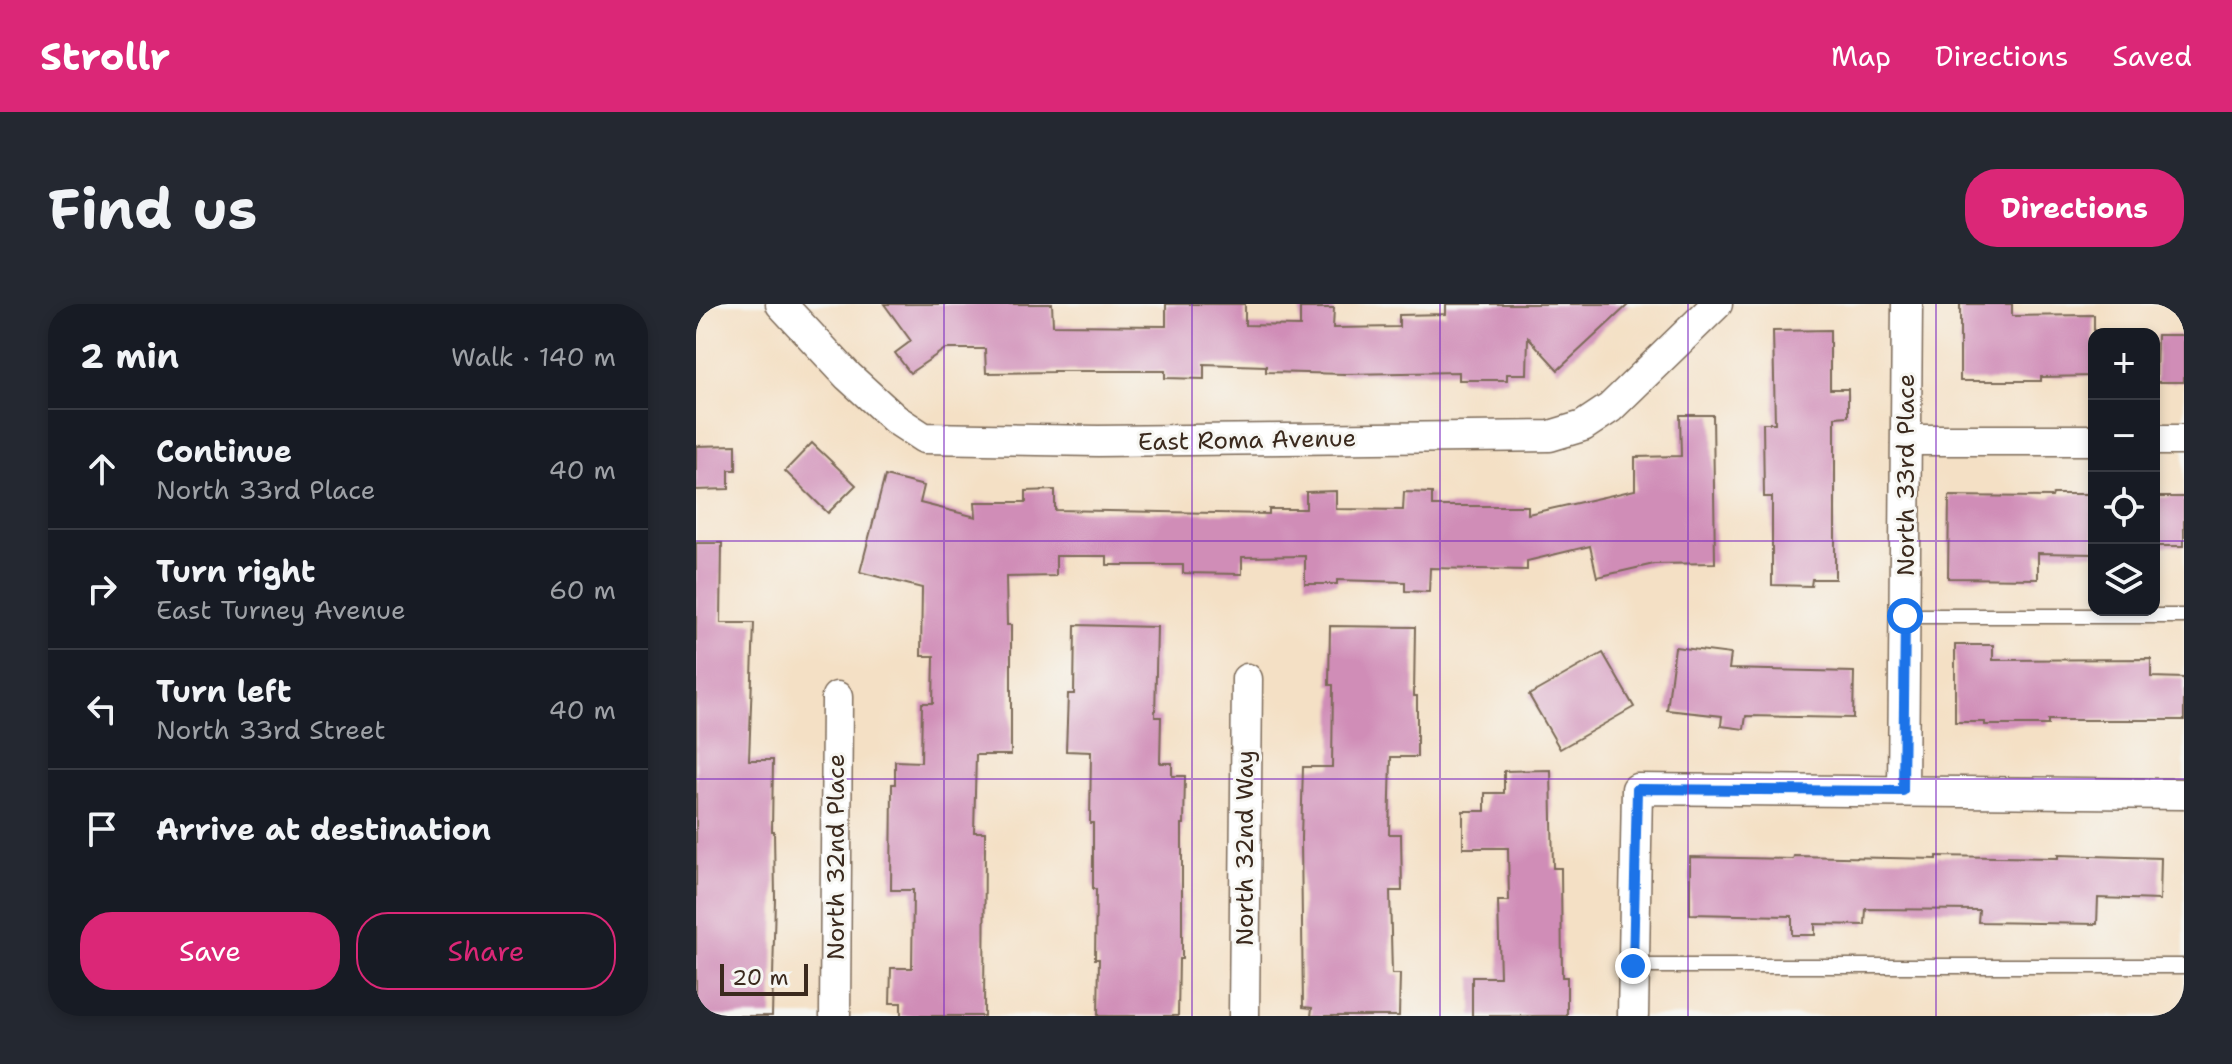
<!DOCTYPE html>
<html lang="en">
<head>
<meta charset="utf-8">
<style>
	body { margin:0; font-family:"Shantell Sans",sans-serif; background:#242831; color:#f1f3f6 }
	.controls { position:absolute; right:24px; top:24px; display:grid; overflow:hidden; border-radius:16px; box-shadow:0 4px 12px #0003 }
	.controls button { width:72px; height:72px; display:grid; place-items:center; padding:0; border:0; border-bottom:2px solid #363941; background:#171b24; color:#f1f3f6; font:40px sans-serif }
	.scale { position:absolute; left:24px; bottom:20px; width:88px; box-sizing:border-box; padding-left:8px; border:4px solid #3b2a1e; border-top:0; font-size:22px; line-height:28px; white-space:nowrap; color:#3b2a1e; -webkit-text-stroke:6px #f6f6f2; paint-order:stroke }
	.stop { position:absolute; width:24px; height:24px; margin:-18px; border:6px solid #1a73e8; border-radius:50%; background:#fff }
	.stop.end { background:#1a73e8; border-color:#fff; box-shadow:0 2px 8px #0008 }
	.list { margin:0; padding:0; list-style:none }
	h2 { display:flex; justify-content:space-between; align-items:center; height:104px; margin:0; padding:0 32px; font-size:34px }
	h2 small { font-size:26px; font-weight:400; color:#9ea1a6 }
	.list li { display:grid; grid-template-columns:52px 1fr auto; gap:24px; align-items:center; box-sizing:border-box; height:120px; padding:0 32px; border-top:2px solid #363941 }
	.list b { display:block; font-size:30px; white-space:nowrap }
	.list p { margin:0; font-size:26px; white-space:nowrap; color:#9ea1a6 }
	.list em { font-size:26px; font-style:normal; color:#9ea1a6 }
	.actions { display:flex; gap:16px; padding:24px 32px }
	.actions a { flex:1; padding:18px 0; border:2px solid #db2777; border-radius:32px; text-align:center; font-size:28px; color:#db2777 }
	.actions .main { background:#db2777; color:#fff }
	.icon { flex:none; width:44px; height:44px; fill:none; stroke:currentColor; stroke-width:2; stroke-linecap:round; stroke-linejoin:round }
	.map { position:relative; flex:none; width:1488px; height:712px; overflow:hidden; border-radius:32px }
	header { display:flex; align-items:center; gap:48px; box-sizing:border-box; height:112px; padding:0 40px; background:#db2777; color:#fff }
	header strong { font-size:38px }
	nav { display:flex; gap:44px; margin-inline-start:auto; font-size:28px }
	.intro { display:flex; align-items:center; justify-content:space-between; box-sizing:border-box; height:192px; padding:0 48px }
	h1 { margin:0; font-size:56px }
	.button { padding:20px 36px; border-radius:32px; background:#db2777; color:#fff; font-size:28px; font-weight:700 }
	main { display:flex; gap:48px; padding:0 48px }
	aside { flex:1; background:#171b24; border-radius:32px; box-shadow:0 4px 12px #0003 }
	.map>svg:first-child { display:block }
</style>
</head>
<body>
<header>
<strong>Strollr</strong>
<nav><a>Map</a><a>Directions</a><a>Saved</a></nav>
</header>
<div class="intro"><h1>Find us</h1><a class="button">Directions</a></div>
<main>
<aside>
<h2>2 min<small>Walk · 140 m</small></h2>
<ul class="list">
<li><svg class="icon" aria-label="ahead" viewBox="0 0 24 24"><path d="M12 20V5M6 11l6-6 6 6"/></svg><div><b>Continue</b><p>North 33rd Place</p></div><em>40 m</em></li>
<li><svg class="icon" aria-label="right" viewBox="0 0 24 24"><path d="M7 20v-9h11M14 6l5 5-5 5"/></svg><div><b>Turn right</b><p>East Turney Avenue</p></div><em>60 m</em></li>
<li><svg class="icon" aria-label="left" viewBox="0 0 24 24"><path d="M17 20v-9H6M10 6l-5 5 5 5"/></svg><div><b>Turn left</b><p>North 33rd Street</p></div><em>40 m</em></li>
<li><svg class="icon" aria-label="arrive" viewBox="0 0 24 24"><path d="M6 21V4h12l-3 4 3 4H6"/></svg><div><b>Arrive at destination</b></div></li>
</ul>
<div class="actions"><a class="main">Save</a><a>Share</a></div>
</aside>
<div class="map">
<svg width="1488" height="712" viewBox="0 0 1488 712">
	<rect width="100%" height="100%" fill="#f6f6f2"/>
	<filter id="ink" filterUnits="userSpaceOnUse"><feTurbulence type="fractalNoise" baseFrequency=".0125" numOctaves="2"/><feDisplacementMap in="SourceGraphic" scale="16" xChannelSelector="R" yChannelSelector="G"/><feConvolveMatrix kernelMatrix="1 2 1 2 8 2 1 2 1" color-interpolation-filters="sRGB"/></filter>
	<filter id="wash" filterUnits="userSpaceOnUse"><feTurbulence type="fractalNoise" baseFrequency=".006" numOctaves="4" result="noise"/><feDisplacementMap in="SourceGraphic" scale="32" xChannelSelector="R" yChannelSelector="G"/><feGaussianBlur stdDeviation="1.8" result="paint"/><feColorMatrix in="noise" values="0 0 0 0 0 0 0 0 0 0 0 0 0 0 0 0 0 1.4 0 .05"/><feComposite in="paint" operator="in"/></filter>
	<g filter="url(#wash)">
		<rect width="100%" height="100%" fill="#f4e0c5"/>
		<g id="blocks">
			<g fill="#d08db7">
				<path d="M 188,0 L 356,0 L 357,21 L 470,22 L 470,0 L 549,0 L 549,21 L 604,22 L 604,4 L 638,4 L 637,24 L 703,23 L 703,11 L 750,10 L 750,0 L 933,0 L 862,66 L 832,33 L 831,70 L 811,70 L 811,76 L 763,76 L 763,68 L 650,70 L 570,68 L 570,62 L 508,60 L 508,75 L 469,74 L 469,67 L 357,67 L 357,68 L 290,69 L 289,45 L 249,45 L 214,69 L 199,49 L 215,37 Z"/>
				<path d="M 1264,0 L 1316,0 L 1316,12 L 1398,11 L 1398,72 L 1345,73 L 1345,77 L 1264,77 Z"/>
				<path d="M 1134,26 L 1134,85 L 1152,85 L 1152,112 L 1139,113 L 1139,275 L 1116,275 L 1115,282 L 1076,281 L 1076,193 L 1068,193 L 1067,119 L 1079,119 L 1077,27 Z"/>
				<path d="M 1461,31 L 1488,31 L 1488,78 L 1460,78 Z"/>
				<path d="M 984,111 L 1017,111 L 1019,259 L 958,260 L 901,273 L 894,242 L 831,257 L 831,266 L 734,264 L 733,288 L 709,287 L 709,278 L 641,276 L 641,280 L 609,280 L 609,252 L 546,253 L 546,270 L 487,269 L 487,261 L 411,261 L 411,252 L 360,252 L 360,272 L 310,273 L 311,321 L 315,321 L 315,451 L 280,451 L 278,528 L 289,528 L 288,712 L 205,712 L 205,699 L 194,699 L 195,664 L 216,664 L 217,586 L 195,586 L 196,480 L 199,480 L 199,457 L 225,458 L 226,399 L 237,399 L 238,352 L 225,352 L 226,284 L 164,268 L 189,172 L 228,182 L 224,199 L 280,213 L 279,198 L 330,198 L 330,187 L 359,186 L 359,206 L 573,210 L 573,205 L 610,205 L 610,188 L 640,187 L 640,205 L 707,206 L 708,188 L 736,189 L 736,202 L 832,202 L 832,210 L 939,186 L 939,153 L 985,152 Z"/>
				<path d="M 116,139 L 160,181 L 132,209 L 89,167 Z"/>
				<path d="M 40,141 L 40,166 L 33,166 L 33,185 L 0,186 L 0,142 Z"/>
				<path d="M 1357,190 L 1398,190 L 1398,250 L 1342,249 L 1342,275 L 1252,274 L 1253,192 L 1356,193 Z"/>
				<path d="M 1460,193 L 1488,193 L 1488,242 L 1459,242 Z"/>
				<path d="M 0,239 L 26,239 L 25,319 L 58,319 L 53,456 L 77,456 L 76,527 L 78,527 L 79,594 L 76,712 L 0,712 Z"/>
				<path d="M 379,321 L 461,323 L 459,413 L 465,413 L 464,459 L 476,459 L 476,472 L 489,472 L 488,520 L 486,520 L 486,655 L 483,655 L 482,712 L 402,712 L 403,655 L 399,655 L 400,585 L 397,585 L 397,519 L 394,519 L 395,448 L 370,447 L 372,390 L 378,390 Z"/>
				<path d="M 634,322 L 719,323 L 718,392 L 721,392 L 721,453 L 695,453 L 693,530 L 705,530 L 706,587 L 694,587 L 696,670 L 704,670 L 703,712 L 615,712 L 616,704 L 607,703 L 605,534 L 607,463 L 636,463 L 637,381 L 633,381 Z"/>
				<path d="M 1259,341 L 1297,341 L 1297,356 L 1455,355 L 1455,373 L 1488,374 L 1488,416 L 1352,416 L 1352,421 L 1289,421 L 1289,418 L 1259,418 Z"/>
				<path d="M 979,343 L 1035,350 L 1033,365 L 1158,368 L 1157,414 L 1050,412 L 1048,425 L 1025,422 L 1026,412 L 971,406 Z"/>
				<path d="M 907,349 L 938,403 L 864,445 L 833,391 Z"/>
				<path d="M 855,466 L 857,564 L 865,564 L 866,673 L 871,673 L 871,712 L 776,712 L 776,673 L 804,673 L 802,597 L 813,597 L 812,544 L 767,544 L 767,507 L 789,507 L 789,489 L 808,489 L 808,467 Z"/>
				<path d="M 1362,551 L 1465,554 L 1464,596 L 1402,594 L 1401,620 L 1282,618 L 1283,606 L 1170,605 L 1169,621 L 1119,620 L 1119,631 L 1096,631 L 1096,612 L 994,610 L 994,553 L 1097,555 L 1098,552 L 1241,555 L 1241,552 L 1362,554 Z"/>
			</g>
		</g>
	</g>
	<g filter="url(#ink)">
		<use href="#blocks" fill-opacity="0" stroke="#7c6a58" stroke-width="2"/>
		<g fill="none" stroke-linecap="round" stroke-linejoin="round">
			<g stroke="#7c6a58" stroke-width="17">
				<g id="lane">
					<path d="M 1209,312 L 1488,312"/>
					<path d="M 937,662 L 1488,662"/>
				</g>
			</g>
			<g stroke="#7c6a58" stroke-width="33">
				<g id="street">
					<path d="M 85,0 L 152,72 L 199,115 L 228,134 L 402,137 L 854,132 L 887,122 L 914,104 L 1021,0"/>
					<path d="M 1211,136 L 1398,136"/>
					<path d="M 1458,136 L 1488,136"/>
					<path d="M 1207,487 L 1211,0"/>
					<path d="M 139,712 L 141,393"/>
					<path d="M 548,712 L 551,375"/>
					<path d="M 937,712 L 941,485 L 1488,490"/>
				</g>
			</g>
			<use href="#lane" stroke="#fff" stroke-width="14"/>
			<use href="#street" stroke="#fff" stroke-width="30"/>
		</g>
	</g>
	<g fill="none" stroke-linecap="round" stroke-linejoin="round" filter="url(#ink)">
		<path stroke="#1a73e8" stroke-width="10" d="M 937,662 L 941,485 L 1207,487 L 1209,312"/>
	</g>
	<path fill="none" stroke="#7b2cbf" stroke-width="2" stroke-opacity="0.55" d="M 248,0 L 248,712M 496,0 L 496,712M 744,0 L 744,712M 992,0 L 992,712M 1240,0 L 1240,712M 0,237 L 1398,237M 1458,237 L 1488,237M 0,475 L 1488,475"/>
	<g text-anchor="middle" stroke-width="6" stroke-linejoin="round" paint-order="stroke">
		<g font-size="24" fill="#3b2a1e" stroke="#f6f6f2">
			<text transform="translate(551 136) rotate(-1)" y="8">East Roma Avenue</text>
			<text transform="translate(1210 171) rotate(-90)" y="8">North 33rd Place</text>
			<text transform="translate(549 544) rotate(-90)" y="8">North 32nd Way</text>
			<text transform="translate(140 553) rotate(-90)" y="8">North 32nd Place</text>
		</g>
	</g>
</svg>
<div class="controls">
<button>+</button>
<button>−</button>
<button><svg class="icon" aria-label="locate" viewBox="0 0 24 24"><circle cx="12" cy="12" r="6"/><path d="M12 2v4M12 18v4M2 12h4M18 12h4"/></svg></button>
<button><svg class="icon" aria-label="layers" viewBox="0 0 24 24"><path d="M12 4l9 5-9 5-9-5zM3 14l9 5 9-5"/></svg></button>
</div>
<div class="scale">20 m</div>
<div class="stop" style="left:1209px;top:312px"></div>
<div class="stop end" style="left:937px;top:662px"></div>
</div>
</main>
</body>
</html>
